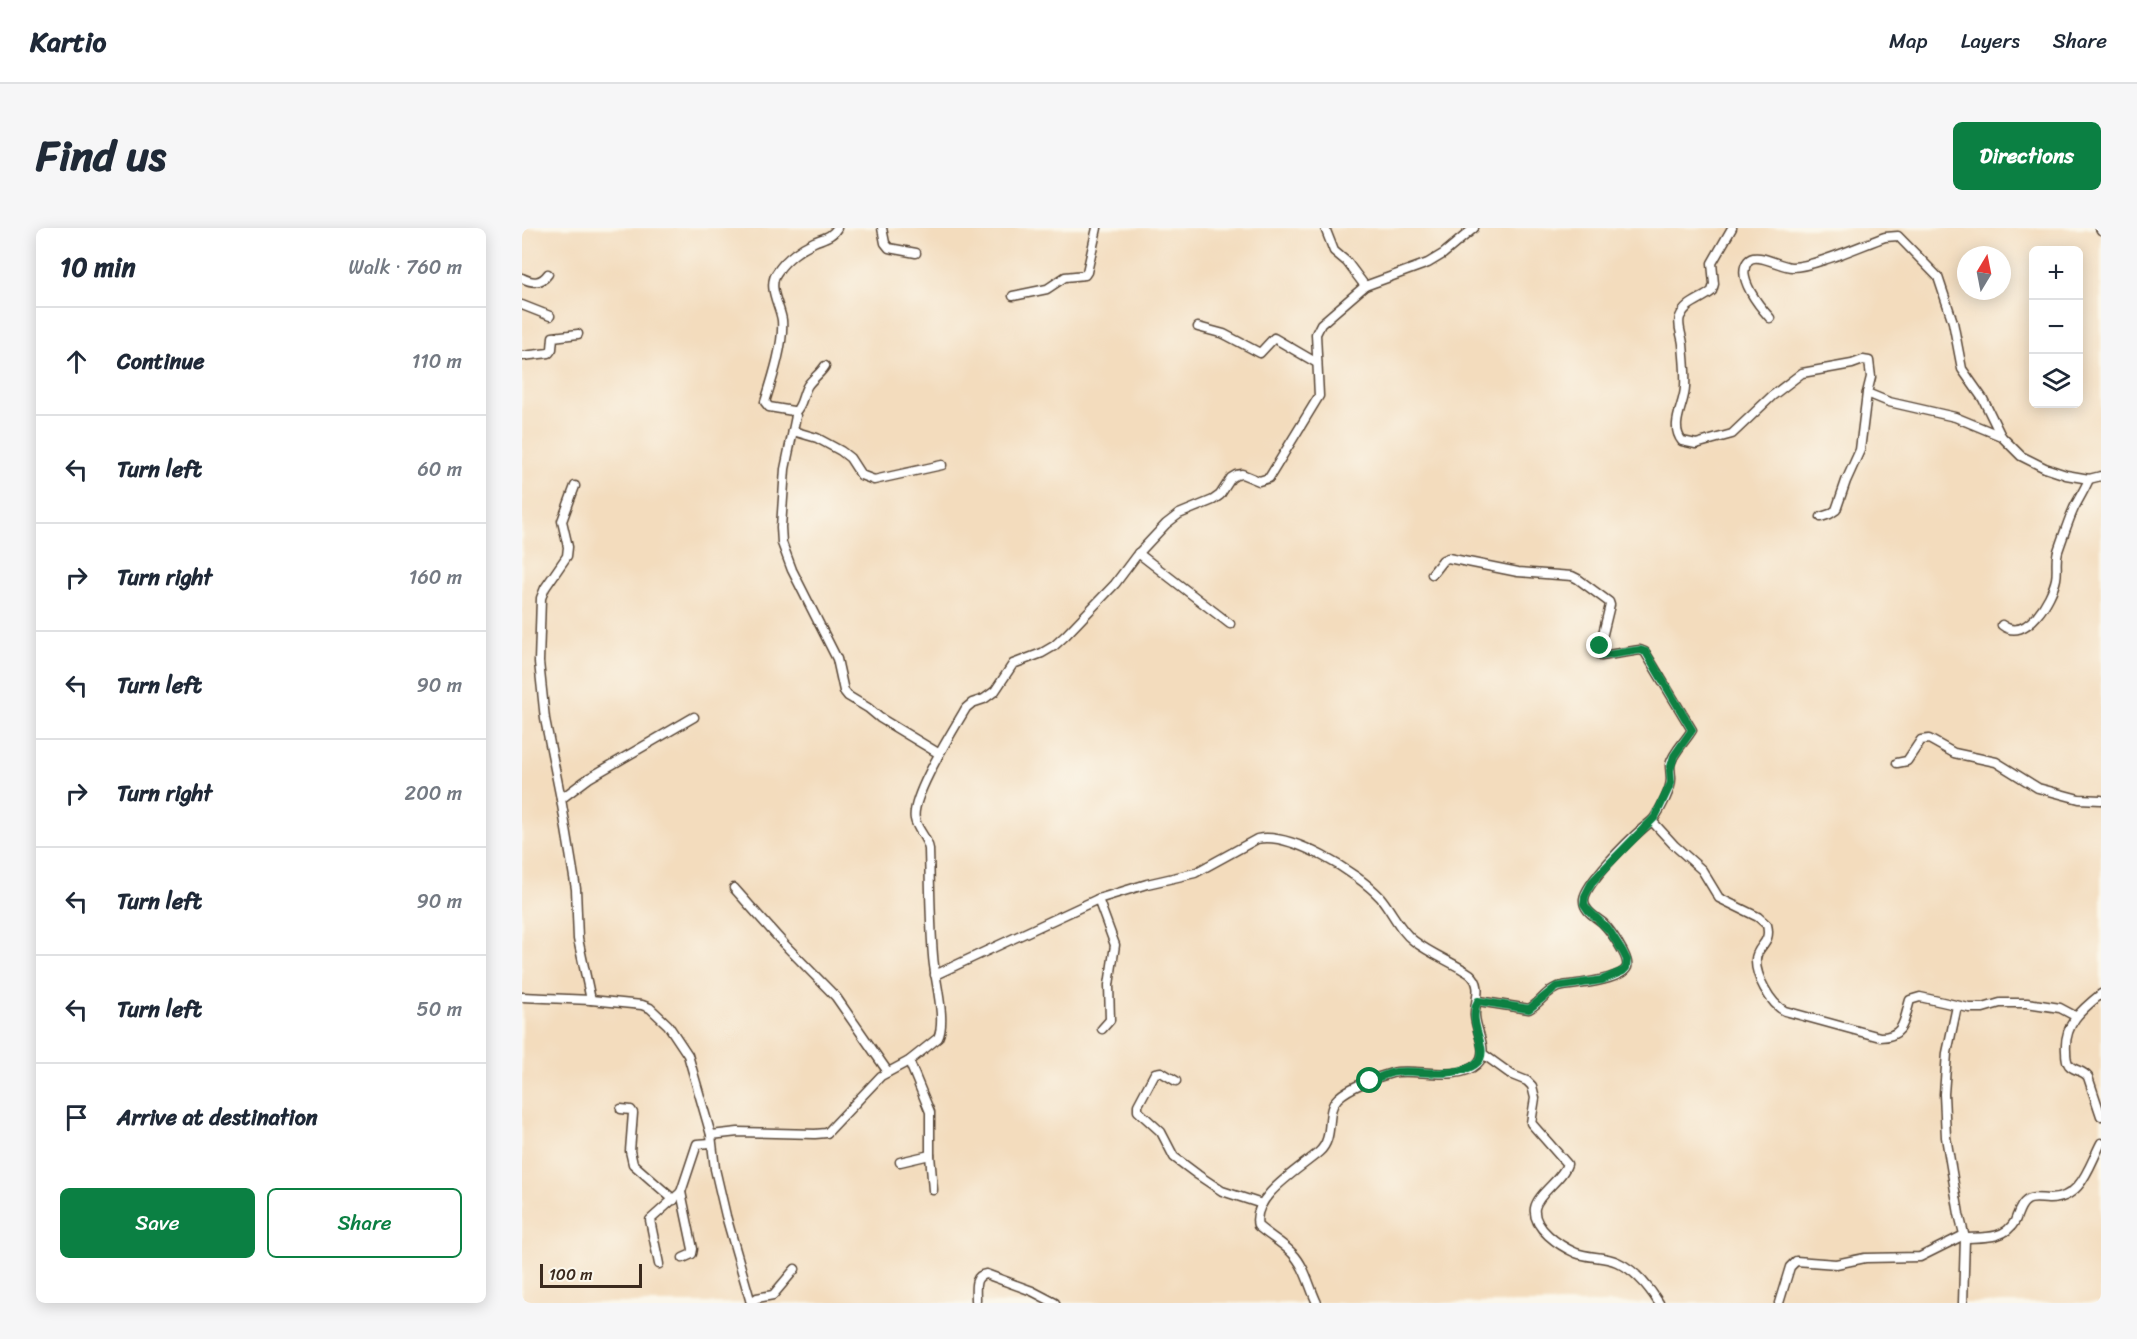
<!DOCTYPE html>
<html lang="en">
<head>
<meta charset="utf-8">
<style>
	body { margin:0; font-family:Sriracha,sans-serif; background:#f6f6f7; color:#1f2937 }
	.controls { position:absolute; right:18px; top:18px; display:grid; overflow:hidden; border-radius:9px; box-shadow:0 3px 15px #0003 }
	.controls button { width:54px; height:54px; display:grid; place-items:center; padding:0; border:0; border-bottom:2px solid #e0e1e3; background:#fff; color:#1f2937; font:30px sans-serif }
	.compass { position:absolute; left:1435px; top:18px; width:54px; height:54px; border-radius:50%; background:#fff; box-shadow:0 3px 15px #0003; rotate:10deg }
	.scale { position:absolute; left:18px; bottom:15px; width:102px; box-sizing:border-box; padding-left:6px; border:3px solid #3b2a1e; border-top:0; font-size:16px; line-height:21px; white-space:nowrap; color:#3b2a1e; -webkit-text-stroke:4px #fbf7ec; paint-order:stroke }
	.stop { position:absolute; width:18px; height:18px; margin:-14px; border:4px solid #0b8043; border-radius:50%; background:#fff }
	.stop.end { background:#0b8043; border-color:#fff; box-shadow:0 2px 6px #0008 }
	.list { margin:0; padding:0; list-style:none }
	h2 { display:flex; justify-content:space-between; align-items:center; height:78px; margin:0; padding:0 24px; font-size:26px }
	h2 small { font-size:20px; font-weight:400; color:#747a83 }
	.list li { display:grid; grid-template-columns:39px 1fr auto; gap:18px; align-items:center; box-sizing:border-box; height:108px; padding:0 24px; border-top:2px solid #e0e1e3 }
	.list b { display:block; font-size:22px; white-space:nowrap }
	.list em { font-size:20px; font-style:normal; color:#747a83 }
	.actions { display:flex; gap:12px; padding:18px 24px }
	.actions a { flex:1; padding:14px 0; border:2px solid #0b8043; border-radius:9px; text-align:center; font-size:21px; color:#0b8043 }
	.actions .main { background:#0b8043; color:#fff }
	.icon { flex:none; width:33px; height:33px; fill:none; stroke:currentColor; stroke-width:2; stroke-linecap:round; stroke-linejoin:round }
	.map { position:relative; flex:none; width:1579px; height:1075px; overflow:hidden; border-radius:9px }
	header { display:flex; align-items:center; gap:36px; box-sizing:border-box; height:84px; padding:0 30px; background:#fff; border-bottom:2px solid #e0e1e3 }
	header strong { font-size:28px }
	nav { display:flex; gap:33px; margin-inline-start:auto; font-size:21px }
	.intro { display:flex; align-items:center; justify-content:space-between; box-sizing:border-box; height:144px; padding:0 36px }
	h1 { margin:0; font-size:42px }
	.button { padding:15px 27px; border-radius:9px; background:#0b8043; color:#fff; font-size:21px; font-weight:700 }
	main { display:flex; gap:36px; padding:0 36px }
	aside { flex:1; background:#fff; border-radius:9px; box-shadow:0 3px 15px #0003 }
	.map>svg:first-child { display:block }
</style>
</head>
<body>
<header>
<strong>Kartio</strong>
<nav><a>Map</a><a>Layers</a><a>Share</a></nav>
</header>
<div class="intro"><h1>Find us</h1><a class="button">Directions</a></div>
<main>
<aside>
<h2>10 min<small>Walk · 760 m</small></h2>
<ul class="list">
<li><svg class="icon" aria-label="ahead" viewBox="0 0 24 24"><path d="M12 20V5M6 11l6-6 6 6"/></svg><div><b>Continue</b></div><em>110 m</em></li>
<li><svg class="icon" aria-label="left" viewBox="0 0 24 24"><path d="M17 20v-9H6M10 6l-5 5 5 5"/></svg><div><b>Turn left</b></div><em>60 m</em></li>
<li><svg class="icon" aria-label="right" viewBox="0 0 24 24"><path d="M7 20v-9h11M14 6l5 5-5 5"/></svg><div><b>Turn right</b></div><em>160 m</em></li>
<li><svg class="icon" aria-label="left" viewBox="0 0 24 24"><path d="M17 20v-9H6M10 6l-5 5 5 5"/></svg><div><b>Turn left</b></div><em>90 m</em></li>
<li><svg class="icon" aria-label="right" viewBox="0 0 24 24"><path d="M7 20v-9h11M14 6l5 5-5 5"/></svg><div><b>Turn right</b></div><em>200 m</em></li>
<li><svg class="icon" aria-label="left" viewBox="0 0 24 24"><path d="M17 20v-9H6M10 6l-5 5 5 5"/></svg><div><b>Turn left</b></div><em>90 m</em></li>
<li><svg class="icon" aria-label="left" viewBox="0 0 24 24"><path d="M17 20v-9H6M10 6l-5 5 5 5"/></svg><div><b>Turn left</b></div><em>50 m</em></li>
<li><svg class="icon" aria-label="arrive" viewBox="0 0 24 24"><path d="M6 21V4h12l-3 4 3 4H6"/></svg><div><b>Arrive at destination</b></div></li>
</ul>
<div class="actions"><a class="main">Save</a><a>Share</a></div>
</aside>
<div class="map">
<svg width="1579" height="1075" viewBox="0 0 1579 1075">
	<rect width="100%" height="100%" fill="#fbf7ec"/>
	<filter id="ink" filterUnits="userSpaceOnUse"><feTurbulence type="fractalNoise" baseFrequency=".0167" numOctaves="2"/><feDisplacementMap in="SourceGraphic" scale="12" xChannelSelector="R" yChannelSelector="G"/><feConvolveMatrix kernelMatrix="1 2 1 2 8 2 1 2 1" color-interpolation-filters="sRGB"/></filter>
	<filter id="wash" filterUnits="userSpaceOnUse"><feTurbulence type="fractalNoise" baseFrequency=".008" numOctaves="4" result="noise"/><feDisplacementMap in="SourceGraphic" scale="24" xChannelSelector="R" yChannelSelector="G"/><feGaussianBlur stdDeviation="1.35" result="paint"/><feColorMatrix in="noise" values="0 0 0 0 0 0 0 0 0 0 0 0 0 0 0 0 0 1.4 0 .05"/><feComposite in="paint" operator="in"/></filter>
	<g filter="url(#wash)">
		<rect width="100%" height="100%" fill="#f3dcbd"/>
	</g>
	<g filter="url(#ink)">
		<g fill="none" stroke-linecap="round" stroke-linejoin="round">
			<g stroke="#574536" stroke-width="11">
				<g id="minor">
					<path d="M 315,0 C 310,9 301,10 292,14 C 279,20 264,31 256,43 C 244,58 258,77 260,92 C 262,116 250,152 243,174 L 247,179 L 271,183 L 274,188 L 263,241 L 259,299 L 260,315 L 270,342 L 315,431 L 322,463 L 326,468 L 346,480 L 358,490 L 416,525"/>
					<path d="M 360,0 L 363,15 L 367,20 L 394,25"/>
					<path d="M 803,0 L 812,23 L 825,34 L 843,58"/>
					<path d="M 1210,0 L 1190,35 L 1192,56 L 1190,63 C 1180,72 1164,74 1158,89 C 1155,97 1160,107 1161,116 C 1162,130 1164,145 1163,159 C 1163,176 1147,197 1160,213 L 1174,216 L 1210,206 L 1250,168 L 1280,145 L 1330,136 L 1341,132 L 1347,133 L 1349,149 L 1345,165 L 1367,174 L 1433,189 L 1479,208"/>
					<path d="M 1578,0 L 1579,2"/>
					<path d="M 0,50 C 10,55 19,56 26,46"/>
					<path d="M 491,68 L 525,61 L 543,49 L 563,47 L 565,44 L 575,0"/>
					<path d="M 0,77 L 28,88"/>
					<path d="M 1248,90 C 1238,79 1213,49 1226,33 C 1234,23 1258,39 1270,39 C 1292,39 1340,17 1363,9 L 1376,8 L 1416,49 L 1431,94 L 1440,141 L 1461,171 L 1479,208 L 1499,228 L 1523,240 L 1544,247 L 1567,251 L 1579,248"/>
					<path d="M 676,99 L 702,106 L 738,125 L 752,110 L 795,135"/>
					<path d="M 0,128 L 27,125 L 30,121 L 31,109 L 56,106"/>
					<path d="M 273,184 C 281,177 280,166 286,157 C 291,150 298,146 303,138"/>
					<path d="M 271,203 L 295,210 L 319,223 L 328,230 L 339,247 L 352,252 L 420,237"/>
					<path d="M 53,258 L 40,293 L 46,319 L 45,328 L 23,360 L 19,370 L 17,434 L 23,491 L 39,571 L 54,661 L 56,711 L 69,772"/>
					<path d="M 1299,289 L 1308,286 L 1314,282 L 1324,253 L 1338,222 L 1345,165"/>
					<path d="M 616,325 L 708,396"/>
					<path d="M 910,346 L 921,332 L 926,330 L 996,344 L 1050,348 L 1056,351 L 1087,374 L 1088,377 L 1078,418 L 1079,428 L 1118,422 L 1123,424 L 1170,502 C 1163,514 1151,524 1148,537 C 1148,542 1149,546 1149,551 C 1149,562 1139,580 1133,589 C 1130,594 1124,597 1120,601 C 1106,613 1064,655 1062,671 C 1061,683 1074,689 1081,695 C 1088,702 1108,730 1105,739 C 1100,752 1054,756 1041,758 C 1025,760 1020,774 1007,781 L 956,773"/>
					<path d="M 1480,397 C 1504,416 1530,370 1534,351 C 1536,341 1533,333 1536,323 C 1541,309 1546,293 1552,280 C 1557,270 1563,261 1567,251"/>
					<path d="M 1375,535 L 1385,533 L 1399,512 L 1407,511 L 1432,525 L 1474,534 L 1516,560 L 1557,571 L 1579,572"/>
					<path d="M 39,571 L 67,550 L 172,489"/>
					<path d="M 1130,593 L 1152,617 L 1180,642 L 1197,670 L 1236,689 L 1245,697 C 1250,716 1235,717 1234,731 C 1233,747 1248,776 1263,783 L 1358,809 C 1383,809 1382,791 1388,772 L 1398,769 L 1447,780 L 1461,780 L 1478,775 L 1505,775 L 1538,780 L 1553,788"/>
					<path d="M 212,660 L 262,716 L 314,769 L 366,844"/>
					<path d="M 576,671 L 593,717 L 587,757 L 588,792 L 580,801"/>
					<path d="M 413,747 L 576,671 L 625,656 L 673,645 L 735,611 C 768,603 836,645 858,669 C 870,683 877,702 892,713 C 909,726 930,734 948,746 C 962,758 952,773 953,788 C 954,804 968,824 955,836 C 935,855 891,839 870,845 C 855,849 827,859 816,870 C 802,883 814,909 797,924 C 779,940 728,969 736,998 C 747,1008 760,1014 770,1025 C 783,1038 787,1058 795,1075"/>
					<path d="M 1579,766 C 1559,782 1542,796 1544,823 C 1544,828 1544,833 1547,837 C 1552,843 1561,842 1566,849 L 1579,888"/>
					<path d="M 0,769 L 69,772 L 120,777 L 128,780 L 146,797 L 166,827 L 189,907 L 193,941 L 204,988 L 229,1075"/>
					<path d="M 1435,778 L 1425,825 L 1422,866 L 1424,909 L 1437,986 L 1443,1010"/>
					<path d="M 961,826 L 990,847 L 1005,853 L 1010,858 L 1013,870 L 1009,895 L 1045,936 C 1040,952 1016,965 1013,980 C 1010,1000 1038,1018 1054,1025 C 1067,1030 1082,1028 1095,1034 C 1113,1042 1127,1059 1137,1075"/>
					<path d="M 654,853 L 639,844 L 633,845 L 616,877 L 616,883 L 639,904 L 652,929 L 676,947 L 700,963 L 740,976"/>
					<path d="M 99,881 L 109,882 L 111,885 L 108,923 L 111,936 L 152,972"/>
					<path d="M 189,907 L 216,904 L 293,906 L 305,905 L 359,848 L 387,833 L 416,810 C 425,792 412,749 411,728 C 408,692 408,656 407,621 C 405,609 395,602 393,591 C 388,570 432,501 444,480 L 450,475 L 462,471 L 473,463 L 491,436 L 520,425 L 532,418 L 544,407 L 593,356 L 614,328 L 644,296 L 657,286 L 691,272 L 698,267 L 709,250 L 714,247 L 720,246 L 737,253 L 747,250 L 797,168 L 794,106 L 799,96 L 843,58 L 906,35 L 921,26 L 952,0"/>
					<path d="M 408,927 L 411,962"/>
					<path d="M 378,934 L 408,927 L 408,884 L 387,833"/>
					<path d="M 159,964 L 171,1021 L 170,1026 L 161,1030"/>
					<path d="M 137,1036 L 128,992 L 159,964 L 175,916 L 189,915"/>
					<path d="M 454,1072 C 454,1061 451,1048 464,1046 L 510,1063 L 533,1075"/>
					<path d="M 229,1074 L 235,1070 L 251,1067 L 273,1041"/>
					<path d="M 1257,1075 L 1268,1039 L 1274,1033 L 1314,1036 L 1343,1030 L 1398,1029 L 1442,1007"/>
					<path d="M 1441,1075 L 1443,1010 C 1460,1009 1483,1012 1493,993 C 1496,986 1498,977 1504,973 C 1510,968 1519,971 1526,971 C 1559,972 1566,940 1579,915"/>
				</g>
			</g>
			<use href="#minor" stroke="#fff" stroke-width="8"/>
		</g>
	</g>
	<g fill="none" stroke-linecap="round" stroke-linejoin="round" filter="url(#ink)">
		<path stroke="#0b8043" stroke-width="8" d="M 848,853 C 856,850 865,845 874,844 C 893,842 911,847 930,844 C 988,835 940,804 956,773 L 1007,781 L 1034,759 L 1080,752 L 1101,743 L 1104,740 L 1105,732 L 1101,724 L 1087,702 L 1066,682 L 1062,676 L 1063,668 L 1070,654 L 1087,636 L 1133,589 L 1149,555 L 1148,542 L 1152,528 L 1170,502 L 1124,424 L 1118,422 L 1079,428 L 1078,418"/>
	</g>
</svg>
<div class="controls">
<button>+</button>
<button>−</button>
<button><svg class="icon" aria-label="layers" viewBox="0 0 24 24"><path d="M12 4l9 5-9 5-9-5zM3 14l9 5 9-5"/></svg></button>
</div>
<svg class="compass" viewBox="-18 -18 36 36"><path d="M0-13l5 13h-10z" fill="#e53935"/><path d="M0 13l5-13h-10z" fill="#747a83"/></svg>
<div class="scale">100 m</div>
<div class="stop" style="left:848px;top:853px"></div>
<div class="stop end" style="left:1078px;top:418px"></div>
</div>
</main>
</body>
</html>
